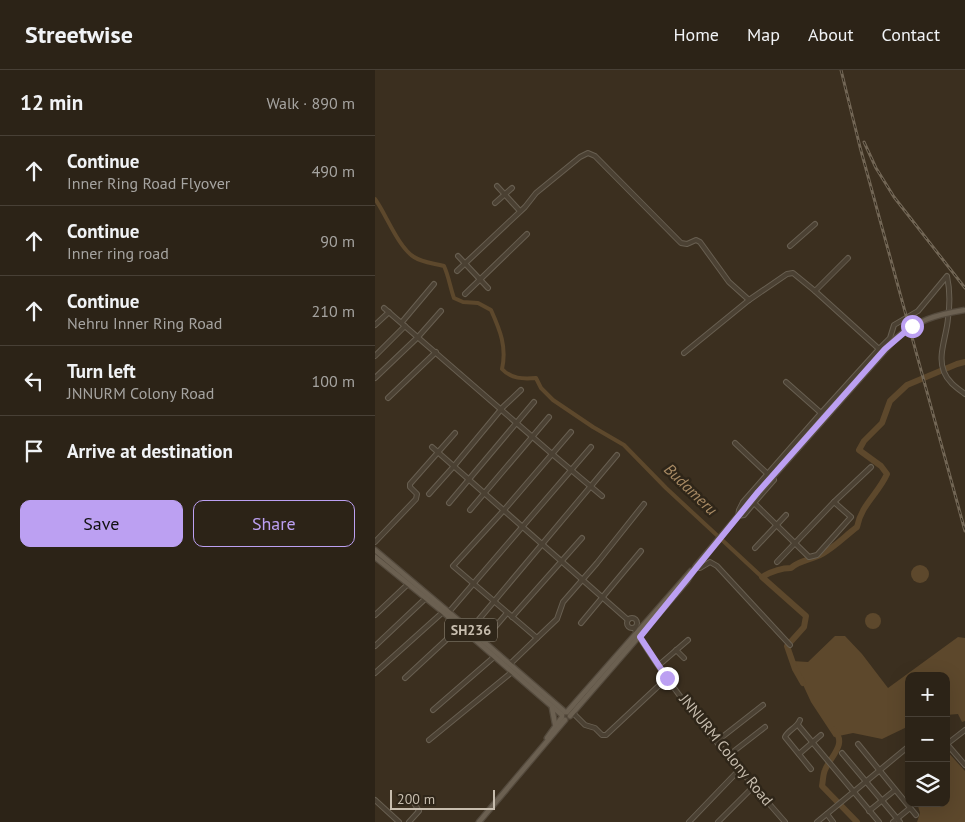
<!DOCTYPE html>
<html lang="en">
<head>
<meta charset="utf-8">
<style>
	body { margin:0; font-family:"PT Sans",sans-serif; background:#342b20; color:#f1f3f6 }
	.controls { position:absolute; right:15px; bottom:15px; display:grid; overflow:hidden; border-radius:10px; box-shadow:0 5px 20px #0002 }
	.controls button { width:45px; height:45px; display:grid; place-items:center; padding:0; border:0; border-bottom:1px solid #484036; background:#2c2317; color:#f1f3f6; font:25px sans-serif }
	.scale { position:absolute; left:15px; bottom:12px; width:105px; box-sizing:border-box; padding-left:5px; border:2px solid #c7bdae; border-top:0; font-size:14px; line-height:18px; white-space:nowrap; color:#c7bdae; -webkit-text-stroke:4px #2f2619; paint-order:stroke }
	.stop { position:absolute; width:15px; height:15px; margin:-11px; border:4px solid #bca0f2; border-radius:50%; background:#fff }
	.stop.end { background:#bca0f2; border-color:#fff; box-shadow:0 1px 5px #0008 }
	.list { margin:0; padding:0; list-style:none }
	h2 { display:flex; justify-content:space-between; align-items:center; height:65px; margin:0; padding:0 20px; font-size:21px }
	h2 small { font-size:16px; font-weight:400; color:#a6a4a1 }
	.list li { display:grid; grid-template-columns:32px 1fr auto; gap:15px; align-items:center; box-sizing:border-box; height:70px; padding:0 20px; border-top:1px solid #484036 }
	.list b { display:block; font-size:19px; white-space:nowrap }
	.list p { margin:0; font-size:16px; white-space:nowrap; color:#a6a4a1 }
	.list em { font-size:16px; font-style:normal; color:#a6a4a1 }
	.actions { display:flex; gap:10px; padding:15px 20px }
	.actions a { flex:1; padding:11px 0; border:1px solid #bca0f2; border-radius:10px; text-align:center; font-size:18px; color:#bca0f2 }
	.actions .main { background:#bca0f2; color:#111 }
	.icon { flex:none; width:28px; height:28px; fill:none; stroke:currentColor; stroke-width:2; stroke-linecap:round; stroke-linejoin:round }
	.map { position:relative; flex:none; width:590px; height:752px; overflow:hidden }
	header { display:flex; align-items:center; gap:30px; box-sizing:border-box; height:70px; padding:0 25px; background:#2c2317; border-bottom:1px solid #484036 }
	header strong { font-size:24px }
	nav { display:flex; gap:28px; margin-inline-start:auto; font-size:18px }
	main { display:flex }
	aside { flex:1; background:#2c2317 }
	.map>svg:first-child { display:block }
</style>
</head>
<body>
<header>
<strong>Streetwise</strong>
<nav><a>Home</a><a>Map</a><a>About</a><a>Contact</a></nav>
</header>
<main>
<aside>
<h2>12 min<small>Walk · 890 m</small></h2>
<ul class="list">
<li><svg class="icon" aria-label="ahead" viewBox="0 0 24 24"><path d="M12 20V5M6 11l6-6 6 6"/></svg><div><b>Continue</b><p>Inner Ring Road Flyover</p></div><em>490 m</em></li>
<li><svg class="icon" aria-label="ahead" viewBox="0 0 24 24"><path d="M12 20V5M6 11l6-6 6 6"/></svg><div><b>Continue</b><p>Inner ring road</p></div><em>90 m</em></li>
<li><svg class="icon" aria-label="ahead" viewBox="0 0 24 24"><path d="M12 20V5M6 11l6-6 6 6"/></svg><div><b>Continue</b><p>Nehru Inner Ring Road</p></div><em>210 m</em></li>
<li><svg class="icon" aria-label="left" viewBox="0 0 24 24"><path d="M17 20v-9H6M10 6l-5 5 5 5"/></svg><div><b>Turn left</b><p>JNNURM Colony Road</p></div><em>100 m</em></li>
<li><svg class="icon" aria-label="arrive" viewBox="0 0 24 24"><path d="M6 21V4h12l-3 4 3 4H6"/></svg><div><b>Arrive at destination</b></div></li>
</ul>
<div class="actions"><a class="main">Save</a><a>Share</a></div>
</aside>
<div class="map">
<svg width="590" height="752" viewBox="0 0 590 752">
	<rect width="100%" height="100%" fill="#3b2f1f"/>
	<g fill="#5d482c">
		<circle cx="545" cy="504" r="9"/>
		<circle cx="498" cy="551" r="8"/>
		<path d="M 460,566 L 470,566 L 487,584 L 513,618 L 583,567 L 590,568 L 590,651 L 587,652 L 583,644 L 571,645 L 571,606 L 534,606 L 534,656 L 507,669 L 478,663 L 459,667 L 436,632 L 417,591 L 433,592 Z"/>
		<path d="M 571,680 L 590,701 L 590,752 L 542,752 L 545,743 L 542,733 L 571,733 Z"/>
	</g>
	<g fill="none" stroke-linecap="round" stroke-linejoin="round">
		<path stroke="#5d482c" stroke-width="4" d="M 0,129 C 11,144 23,177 39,187 C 48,193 59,193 69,196 C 74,207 75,217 79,228 L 88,232 L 103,233 L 116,240 C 125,260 132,277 127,299 C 136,309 148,309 161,308 L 166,318 L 178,330 L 218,357 L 249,375 L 291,418 L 387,507"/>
		<g stroke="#5d482c" stroke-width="6">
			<path d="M 428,613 L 420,599 L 412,576 L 429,557 L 431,546 L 387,507 C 397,501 405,498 416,498 C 425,490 437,490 447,484 C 460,477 470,466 482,457 C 486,435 503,424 512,404 L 506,396 L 484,380 L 489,371 L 507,353 L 515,331 L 532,315 L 582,294 L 590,292"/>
			<path d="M 459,660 C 473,674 455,687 450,700 C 448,704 448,711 447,716 L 482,752"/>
		</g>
		<g stroke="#685f51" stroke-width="6">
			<g id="minor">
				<path d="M 122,116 L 145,141"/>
				<path d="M 120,133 L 137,118"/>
				<path d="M 415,176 L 440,154"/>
				<path d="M 83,186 L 113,218"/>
				<path d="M 82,201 L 150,137 L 161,123 L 205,87 L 213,83 L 220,86 L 306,173 L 312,174 L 321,170 L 325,172 L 354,212 L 374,230"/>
				<path d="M 440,221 L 473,188"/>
				<path d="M 90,224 L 152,164"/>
				<path d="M 9,238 L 176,383 L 227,426"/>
				<path d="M 27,252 L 59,214"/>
				<path d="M 0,255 L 14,242"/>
				<path d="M 504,279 L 515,268 L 519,255 L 543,241 L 572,206 C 575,220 575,234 573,248 C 572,265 562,286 569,302 C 573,312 582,318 590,324"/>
				<path d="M 309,283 L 374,230 L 412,204 L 418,203 L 440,221 L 504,279 L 446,343 L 411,312"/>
				<path d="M 0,286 L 30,256"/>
				<path d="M 0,308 L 43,267 L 66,241"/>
				<path d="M 13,328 L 61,282"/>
				<path d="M 360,373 L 399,410 L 379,433 L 434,487 L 442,485 L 476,447 L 459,432"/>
				<path d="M 57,377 L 253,550"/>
				<path d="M 54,424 L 79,396 L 128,337 L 146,320"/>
				<path d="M 74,433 L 159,332"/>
				<path d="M 379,433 L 369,445 L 363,446 L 364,440 L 368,432 L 446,343"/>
				<path d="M 95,440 L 174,347"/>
				<path d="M 0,472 L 41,429 L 42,424 L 35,417 L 35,414 L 80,363"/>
				<path d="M 380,478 L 411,445"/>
				<path d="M 402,492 L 459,432 L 496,397"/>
				<path d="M 321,496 L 325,498 L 335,492 L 342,496 L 415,575"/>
				<path d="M 74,542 L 216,377"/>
				<path d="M 0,545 L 33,514"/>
				<path d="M 137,547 L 207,468"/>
				<circle cx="257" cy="553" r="5"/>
				<path d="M 206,553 L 266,481"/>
				<path d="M 259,558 C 299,626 358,692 410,752"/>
				<path d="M 95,560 L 242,385"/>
				<path d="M 162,568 L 182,549 L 188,532 L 222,493 L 269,434"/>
				<path d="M 108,571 L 132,543"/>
				<path d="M 0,576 L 51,528"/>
				<path d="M 301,580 L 309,588"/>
				<path d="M 135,594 L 162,568 L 78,496 L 129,440 L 196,362"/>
				<path d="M 284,595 L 313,570"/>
				<path d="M 0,603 L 68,542"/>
				<path d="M 30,608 L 85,557"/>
				<path d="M 58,640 L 119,587"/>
				<path d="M 198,643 L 210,655 L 220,658 L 227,665 L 231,665 L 292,608"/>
				<path d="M 425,650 C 422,658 413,660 410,667 L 436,699"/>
				<path d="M 423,655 L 504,752"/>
				<path d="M 54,670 L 137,602"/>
				<path d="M 342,671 L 388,635"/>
				<path d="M 571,673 L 590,695"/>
				<path d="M 483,674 L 541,745"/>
				<path d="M 572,674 L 590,660"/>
				<path d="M 467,683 L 525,752"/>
				<path d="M 424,684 L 446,665"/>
				<path d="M 354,685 L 390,657"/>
				<path d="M 0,730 L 24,752"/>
				<path d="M 494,741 L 520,720"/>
				<path d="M 452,744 L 458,752"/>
				<path d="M 34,752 L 44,741 L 39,733"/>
				<path d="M 314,752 L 365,699"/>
				<path d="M 343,752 L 379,716"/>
				<path d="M 442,752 L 534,676"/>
				<path d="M 518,752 L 535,738"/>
			</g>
		</g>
		<g stroke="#544a3d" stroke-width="7">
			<g id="major">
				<path d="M 0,480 L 108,571 L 190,642"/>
				<path d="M 0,487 L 68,542 L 187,645"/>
				<path d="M 177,638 L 180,654"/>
				<path d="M 192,642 L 316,501"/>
				<path d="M 195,646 L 312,511 L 321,496 L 363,446"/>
				<path d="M 172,668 L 187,647"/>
				<path d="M 104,752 L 190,650"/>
			</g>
		</g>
		<use href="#minor" stroke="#4b4133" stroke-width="4"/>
		<use href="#major" stroke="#6b6051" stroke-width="4.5"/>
		<g stroke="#726655" stroke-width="3">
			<g id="rail">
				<path d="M 466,0 L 485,77 L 590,461"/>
				<path d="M 489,72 L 501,98 L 519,127 L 590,218"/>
			</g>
		</g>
		<use href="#rail" stroke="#2f2619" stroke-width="1" stroke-dasharray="4" stroke-linecap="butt"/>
		<g stroke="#544a3d" stroke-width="7" stroke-linecap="butt">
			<path id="major-bridge" d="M 363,446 L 520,269 C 543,250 560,245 590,240"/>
		</g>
		<use href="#major-bridge" stroke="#6b6051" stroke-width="4.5"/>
	</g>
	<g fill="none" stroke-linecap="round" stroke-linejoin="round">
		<path stroke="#bca0f2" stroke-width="6" d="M 292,608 L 265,567 L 383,422 L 510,279 L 537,256"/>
	</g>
	<g text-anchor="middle" stroke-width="5" stroke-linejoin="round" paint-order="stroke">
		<rect fill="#2f2619" stroke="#999081" stroke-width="1" x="70" y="548.5" width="52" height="23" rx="4"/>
		<g font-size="14" font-weight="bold" fill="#c7bdae">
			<text x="96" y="565">SH236</text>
		</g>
		<g font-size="15" fill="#c7bdae" stroke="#2f2619">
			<text transform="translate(351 680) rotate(51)" y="5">JNNURM Colony Road</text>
		</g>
		<g font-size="16" font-style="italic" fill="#a98b64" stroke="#2f2619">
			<text transform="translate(316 419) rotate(44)" y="6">Budameru</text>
		</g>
	</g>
</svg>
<div class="controls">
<button>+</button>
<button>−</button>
<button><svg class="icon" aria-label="layers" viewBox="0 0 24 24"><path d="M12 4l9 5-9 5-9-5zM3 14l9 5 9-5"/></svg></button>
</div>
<div class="scale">200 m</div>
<div class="stop" style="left:537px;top:256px"></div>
<div class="stop end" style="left:292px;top:608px"></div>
</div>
</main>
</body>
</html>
